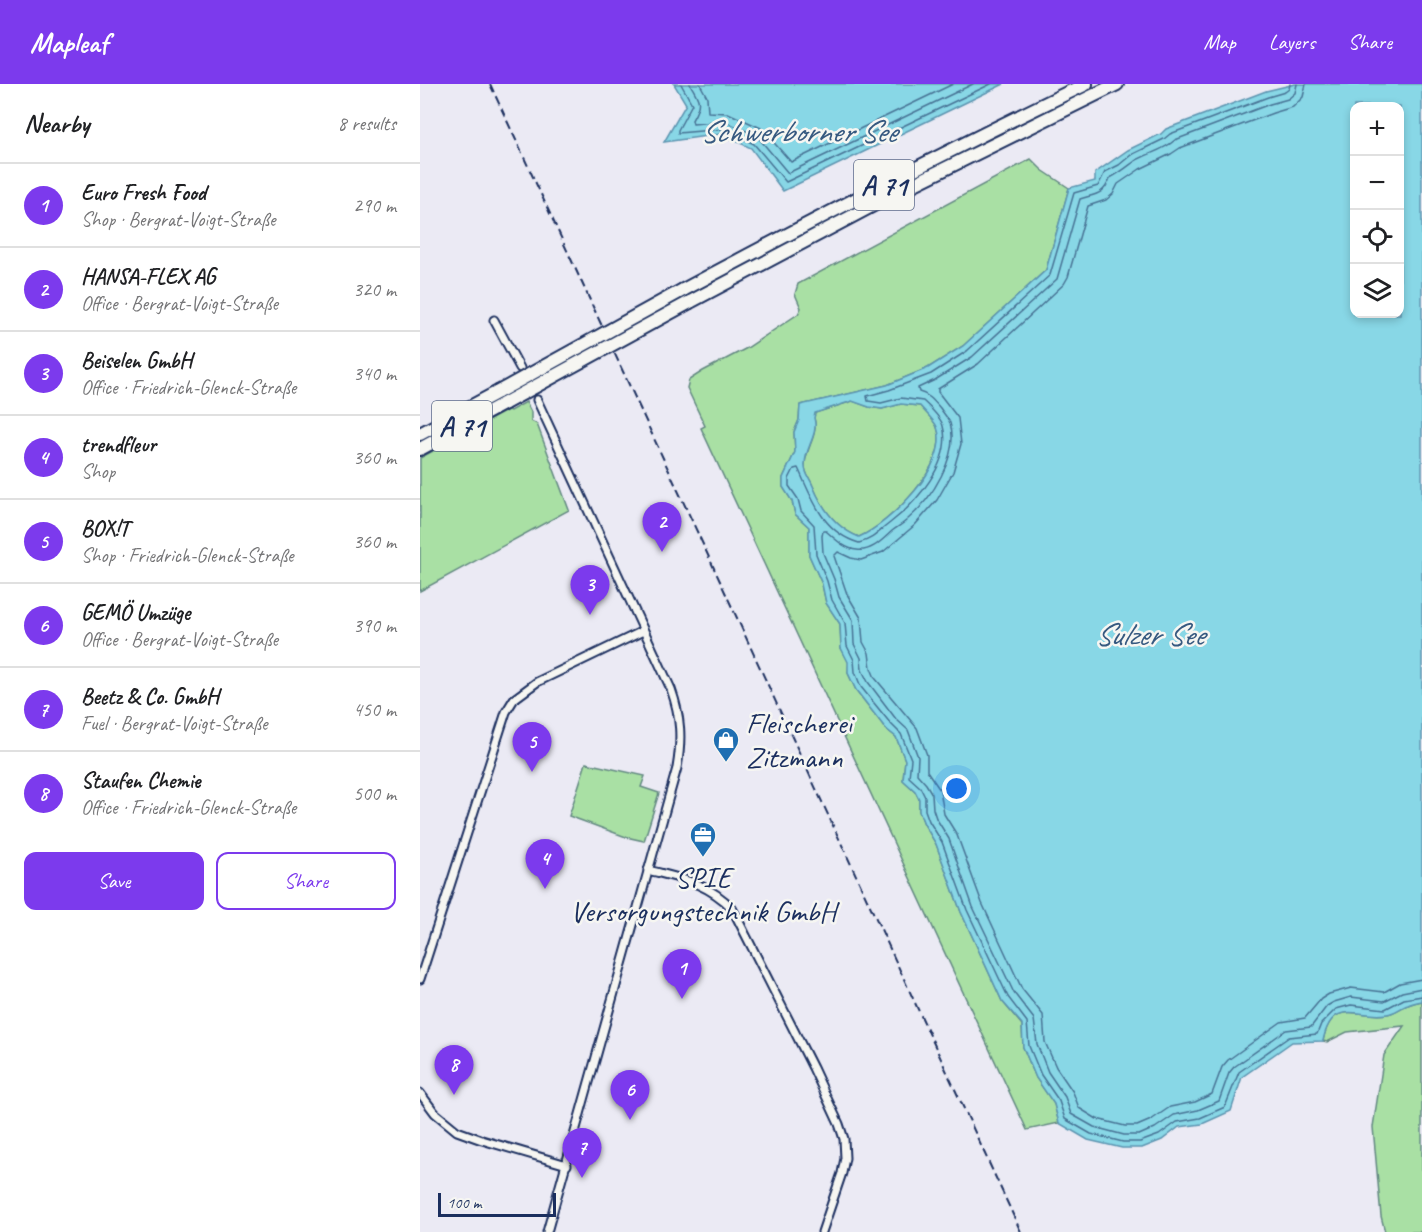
<!DOCTYPE html>
<html lang="en">
<head>
<meta charset="utf-8">
<style>
	body { margin:0; font-family:Caveat,sans-serif; background:#f6f6f6; color:#202124 }
	.controls { position:absolute; right:18px; top:18px; display:grid; overflow:hidden; border-radius:12px; box-shadow:0 3px 9px #0003 }
	.controls button { width:54px; height:54px; display:grid; place-items:center; padding:0; border:0; border-bottom:2px solid #e0e0e0; background:#fff; color:#202124; font:30px sans-serif }
	.scale { position:absolute; left:18px; bottom:15px; width:118px; box-sizing:border-box; padding-left:6px; border:3px solid #1b2f5e; border-top:0; font-size:16px; line-height:21px; white-space:nowrap; color:#1b2f5e; -webkit-text-stroke:4px #f6f6f2; paint-order:stroke }
	.you { position:absolute; left:537px; top:705px; width:21px; height:21px; margin:-15px; border:4px solid #fff; border-radius:50%; background:#1a73e8; box-shadow:0 0 0 9px #1a73e833 }
	.badge { display:grid; place-items:center; width:39px; height:39px; border-radius:50%; background:#7c3aed; color:#fff; font-size:20px; font-weight:700 }
	.pin { position:absolute; translate:-50% -50px; filter:drop-shadow(0 2px 3px #0008) }
	.pin::after { content:''; position:absolute; top:32px; width:21px; height:18px; background:inherit; clip-path:polygon(0 0,100% 0,50% 100%) }
	.list { margin:0; padding:0; list-style:none }
	h2 { display:flex; justify-content:space-between; align-items:center; height:78px; margin:0; padding:0 24px; font-size:26px }
	h2 small { font-size:20px; font-weight:400; color:#757577 }
	.list li { display:grid; grid-template-columns:39px 1fr auto; gap:18px; align-items:center; box-sizing:border-box; height:84px; padding:0 24px; border-top:2px solid #e0e0e0 }
	.list b { display:block; font-size:22px; white-space:nowrap }
	.list p { margin:0; font-size:20px; white-space:nowrap; color:#757577 }
	.list em { font-size:20px; font-style:normal; color:#757577 }
	.actions { display:flex; gap:12px; padding:18px 24px }
	.actions a { flex:1; padding:14px 0; border:2px solid #7c3aed; border-radius:12px; text-align:center; font-size:21px; color:#7c3aed }
	.actions .main { background:#7c3aed; color:#fff }
	.icon { flex:none; width:33px; height:33px; fill:none; stroke:currentColor; stroke-width:2; stroke-linecap:round; stroke-linejoin:round }
	.map { position:relative; flex:none; width:1002px; height:1148px; overflow:hidden }
	header { display:flex; align-items:center; gap:36px; box-sizing:border-box; height:84px; padding:0 30px; background:#7c3aed; color:#fff }
	header strong { font-size:28px }
	nav { display:flex; gap:33px; margin-inline-start:auto; font-size:21px }
	main { display:flex }
	aside { flex:1; background:#fff }
	.map>svg:first-child { display:block }
</style>
</head>
<body>
<header>
<strong>Mapleaf</strong>
<nav><a>Map</a><a>Layers</a><a>Share</a></nav>
</header>
<main>
<aside>
<h2>Nearby<small>8 results</small></h2>
<ul class="list">
<li><span class="badge">1</span><div><b>Euro Fresh Food</b><p>Shop · Bergrat-Voigt-Straße</p></div><em>290 m</em></li>
<li><span class="badge">2</span><div><b>HANSA-FLEX AG</b><p>Office · Bergrat-Voigt-Straße</p></div><em>320 m</em></li>
<li><span class="badge">3</span><div><b>Beiselen GmbH</b><p>Office · Friedrich-Glenck-Straße</p></div><em>340 m</em></li>
<li><span class="badge">4</span><div><b>trendfleur</b><p>Shop</p></div><em>360 m</em></li>
<li><span class="badge">5</span><div><b>BOX!T</b><p>Shop · Friedrich-Glenck-Straße</p></div><em>360 m</em></li>
<li><span class="badge">6</span><div><b>GEMÖ Umzüge</b><p>Office · Bergrat-Voigt-Straße</p></div><em>390 m</em></li>
<li><span class="badge">7</span><div><b>Beetz &amp; Co. GmbH</b><p>Fuel · Bergrat-Voigt-Straße</p></div><em>450 m</em></li>
<li><span class="badge">8</span><div><b>Staufen Chemie</b><p>Office · Friedrich-Glenck-Straße</p></div><em>500 m</em></li>
</ul>
<div class="actions"><a class="main">Save</a><a>Share</a></div>
</aside>
<div class="map">
<svg width="1002" height="1148" viewBox="0 0 1002 1148">
	<rect width="100%" height="100%" fill="#ebeaf4"/>
	<filter id="ink" filterUnits="userSpaceOnUse"><feTurbulence type="fractalNoise" baseFrequency=".0167" numOctaves="2"/><feDisplacementMap in="SourceGraphic" scale="12" xChannelSelector="R" yChannelSelector="G"/><feConvolveMatrix kernelMatrix="1 2 1 2 8 2 1 2 1" color-interpolation-filters="sRGB"/></filter>
	<g filter="url(#ink)">
		<g fill="#a9e0a4" stroke="#628881" stroke-width="1.5">
			<path d="M 611,75 L 622,86 L 649,104 L 626,186 L 543,262 L 508,284 L 467,301 L 380,321 L 379,336 L 374,348 L 375,368 L 363,394 L 363,403 L 372,417 L 375,430 L 389,443 L 389,471 L 402,500 L 406,519 L 420,540 L 421,564 L 429,578 L 428,589 L 436,606 L 466,645 L 476,653 L 485,676 L 483,696 L 495,707 L 499,715 L 499,727 L 504,740 L 516,760 L 541,828 L 582,917 L 602,941 L 603,963 L 616,994 L 634,1020 L 639,1039 L 607,1046 L 281,344 L 285,342 L 267,304 L 269,296 L 283,287 L 327,264 L 378,230 L 381,224 L 375,210 L 378,200 Z"/>
			<path d="M 433,317 L 449,323 L 462,325 L 481,320 L 500,322 C 505,328 514,336 517,343 C 531,380 469,440 439,453 C 416,444 402,424 393,402 C 390,394 384,389 385,380 C 386,364 399,350 394,334 L 395,329 Z"/>
			<path d="M 106,318 L 111,328 L 111,337 L 117,340 L 149,426 L 0,507 L 0,374 L 88,326 L 90,327 Z"/>
			<path d="M 166,679 L 225,692 L 221,703 L 239,709 L 224,757 L 206,753 L 149,732 Z"/>
			<path d="M 1002,917 L 1002,1148 L 965,1148 L 961,1132 L 953,1043 L 964,971 L 984,942 L 927,948 L 907,958 L 903,957 C 912,912 939,935 967,930 C 975,929 981,923 988,921 C 993,919 997,918 1002,917 Z"/>
		</g>
		<g fill="#88d7e6" stroke="#5c94b0" stroke-width="1.5" fill-rule="evenodd">
			<path d="M 254,0 L 584,0 L 363,107 L 331,64 L 301,50 L 244,58 L 266,20 Z"/>
			<path d="M 875,0 L 1002,0 L 1002,917 C 997,918 992,919 988,921 C 981,923 975,929 967,930 C 939,935 912,912 903,957 L 872,958 L 822,993 L 811,1027 L 782,1040 L 759,1043 L 742,1056 L 722,1064 L 702,1064 L 668,1056 L 639,1039 L 634,1020 L 616,994 L 603,963 L 602,940 L 582,917 L 541,828 L 516,760 L 504,740 L 499,727 L 499,715 L 495,707 L 483,696 L 485,676 L 476,653 L 466,645 L 436,606 L 428,589 L 428,578 L 421,564 L 420,540 L 406,519 L 402,500 L 389,471 L 389,443 L 375,430 L 372,417 L 363,403 L 363,394 L 375,368 L 374,348 L 379,336 L 380,321 L 467,301 L 508,284 L 543,262 L 626,186 L 649,104 L 675,97 L 675,89 L 708,66 L 741,50 L 746,45 L 846,7 ZM 934,22 L 980,22 L 980,230 L 934,230 ZM 432,317 L 449,323 L 462,325 L 481,320 L 500,322 C 505,328 514,336 517,343 C 531,381 469,440 439,453 C 416,444 402,424 393,402 C 390,394 384,389 385,380 C 385,364 399,350 394,334 L 395,329 Z"/>
		</g>
		<g fill="none" stroke-linecap="round" stroke-linejoin="round">
			<g stroke="#477294" stroke-width="1.5">
				<path d="M 261,0 L 272,20 L 258,46 L 258,49 L 304,45 L 334,60 L 366,98 L 571,0"/>
				<path d="M 270,0 C 280,16 282,19 272,36 L 273,40 L 304,37 L 337,52 L 368,89 L 553,0"/>
				<path d="M 280,0 L 287,13 L 288,28 L 308,29 L 341,44 L 371,78 L 533,0"/>
				<path d="M 870,0 L 869,5 L 865,8 L 848,13 L 750,50 L 744,55 L 711,71 L 699,81 L 685,88 L 678,102 L 654,109 L 630,191 L 547,267 L 511,290 L 469,306 L 447,312 L 448,317 L 461,319 L 481,314 L 503,317 C 509,323 521,333 523,342 C 533,378 495,420 470,439 C 458,448 454,455 439,459 C 402,448 392,414 378,384 L 374,385 L 369,395 L 369,402 L 378,415 L 381,427 L 394,441 L 396,470 L 407,497 L 412,516 L 425,539 L 427,562 L 434,576 L 435,588 L 441,603 L 471,640 L 481,650 L 491,675 L 489,693 L 500,703 L 505,713 L 505,726 L 509,737 L 522,758 L 547,826 L 588,913 L 607,938 L 609,962 L 621,991 L 639,1017 L 645,1035 L 671,1050 L 703,1058 L 720,1058 L 739,1051 L 757,1038 L 780,1034 L 805,1023 L 819,988 L 869,953 L 897,950 L 901,940 L 916,925 L 931,921 L 965,925 L 984,915 L 1002,912"/>
				<path d="M 877,0 L 875,9 L 868,15 L 850,20 L 755,56 C 743,67 728,69 715,77 C 707,83 700,89 690,94 C 684,111 676,110 660,115 L 637,195 L 552,273 L 515,296 L 498,304 L 499,308 C 508,310 513,316 520,324 C 523,329 528,334 530,339 C 540,371 511,416 487,436 C 483,440 477,443 472,447 C 463,455 452,468 437,466 C 425,465 415,455 406,447 L 403,447 L 402,452 L 403,469 L 414,495 L 419,513 L 433,536 L 434,560 L 441,574 L 442,586 L 448,598 L 476,635 L 488,646 L 498,673 L 497,690 L 506,700 L 512,710 L 513,725 L 516,734 L 529,755 L 553,823 L 594,909 L 614,935 L 617,960 L 628,988 L 645,1013 L 651,1030 L 674,1043 L 704,1051 L 719,1051 L 735,1044 L 754,1031 L 778,1026 L 799,1017 L 809,989 L 814,983 L 866,946 L 891,943 L 907,922 L 914,918 L 931,913 L 964,917 L 982,908 L 1002,904"/>
				<path d="M 886,0 L 883,13 L 873,23 L 853,29 L 760,64 L 751,70 L 720,85 L 698,100 L 693,110 L 686,116 L 668,122 L 648,193 L 644,200 L 558,280 L 518,305 L 518,308 L 538,334 L 541,360 L 533,388 L 517,416 L 495,441 L 463,468 L 441,476 L 431,474 L 418,468 L 414,472 L 427,510 L 441,534 L 443,558 L 449,569 L 451,584 L 455,594 L 497,644 L 507,671 L 507,687 L 520,706 L 524,730 L 537,751 L 562,819 L 602,905 L 623,931 L 625,958 L 636,983 L 653,1008 L 659,1024 L 677,1035 L 705,1042 L 717,1042 L 731,1036 L 750,1023 L 775,1018 L 792,1010 L 802,983 L 808,976 L 861,938 L 885,934 L 901,915 L 909,910 L 931,904 L 964,908 L 980,899 L 1002,895"/>
			</g>
			<g stroke="#1b2f5e" stroke-width="11">
				<g id="minor">
					<path d="M 74,236 L 100,284"/>
					<path d="M 117,316 L 251,605 C 261,633 262,655 257,684 L 127,1148"/>
					<path d="M 228,786 C 262,795 286,798 312,824 L 393,984 L 419,1040 L 424,1055 L 425,1074 L 422,1089 L 402,1148"/>
					<path d="M 0,895 L 86,628 L 94,615 L 117,598 L 223,547"/>
					<path d="M 0,1009 L 15,1029 L 37,1047 L 62,1056 L 147,1081"/>
				</g>
			</g>
			<g stroke="#1b2f5e" stroke-width="16">
				<g id="motorway">
					<path d="M 263,206 C 396,135 530,65 666,0"/>
					<path d="M 270,218 L 482,106 L 697,0"/>
					<path d="M 0,350 L 78,308"/>
					<path d="M 0,365 L 85,319"/>
				</g>
			</g>
			<use href="#minor" stroke="#f6f6f2" stroke-width="7"/>
			<use href="#motorway" stroke="#f6f6f2" stroke-width="12"/>
			<path stroke="#1b2f5e" stroke-width="2" stroke-dasharray="9 4.5" stroke-linecap="butt" d="M 70,0 L 601,1148"/>
			<g stroke="#1b2f5e" stroke-width="16" stroke-linecap="butt">
				<g id="motorway-bridge">
					<path d="M 78,308 L 263,206"/>
					<path d="M 85,319 L 270,218"/>
				</g>
			</g>
			<use href="#motorway-bridge" stroke="#f6f6f2" stroke-width="12"/>
		</g>
	</g>
	<defs>
		<g id="shop-pin" transform="scale(1.35)"><path d="M0 17L-7.5 6A9.5 9.5 0 1 1 7.5 6Z" fill="#1f6fb2" stroke="#f6f6f2"/><path d="M-5-2.5h2.3a2.7 3.5 0 0 1 5.4 0H5L5.5 6h-11ZM-1.5-2.5h3a1.5 2.3 0 0 0-3 0Z" fill="#fff"/></g>
		<g id="office-pin" transform="scale(1.35)"><path d="M0 17L-7.5 6A9.5 9.5 0 1 1 7.5 6Z" fill="#1f6fb2" stroke="#f6f6f2"/><path d="M-6-3h4V-5.5h4V-3h4V5H-6ZM-1-4.5V-3h2v-1.5ZM-6 0V1H6V0Z" fill="#fff"/></g>
	</defs>
	<g fill-rule="evenodd">
		<use href="#shop-pin" x="306" y="656"/>
		<use href="#office-pin" x="283" y="751"/>
	</g>
	<g text-anchor="middle" stroke-width="5" stroke-linejoin="round" paint-order="stroke">
		<g fill="#f6f6f2" stroke="#5d6b8a" stroke-width="1.5">
			<rect x="434" y="76" width="60" height="50" rx="4.5"/>
			<rect x="12" y="317" width="60" height="50" rx="4.5"/>
		</g>
		<g font-size="28" font-weight="bold" fill="#1b2f5e">
			<text x="464" y="111">A 71</text>
			<text x="42" y="352">A 71</text>
		</g>
		<g font-size="30" fill="#1b2f5e" stroke="#f6f6f2" text-anchor="start">
			<text x="326" y="649">Fleischerei<tspan x="326" dy="34">Zitzmann</tspan></text>
			<text x="283" y="803" text-anchor="middle">SPIE<tspan x="283" dy="34">Versorgungstechnik GmbH</tspan></text>
		</g>
		<g font-size="32" font-style="italic" fill="#365980" stroke="#f6f6f2">
			<text x="378" y="58">Schwerborner See</text>
			<text x="729" y="561">Sulzer See</text>
		</g>
	</g>
</svg>
<div class="controls">
<button>+</button>
<button>−</button>
<button><svg class="icon" aria-label="locate" viewBox="0 0 24 24"><circle cx="12" cy="12" r="6"/><path d="M12 2v4M12 18v4M2 12h4M18 12h4"/></svg></button>
<button><svg class="icon" aria-label="layers" viewBox="0 0 24 24"><path d="M12 4l9 5-9 5-9-5zM3 14l9 5 9-5"/></svg></button>
</div>
<div class="scale">100 m</div>
<div class="you"></div>
<div class="pin badge" style="left:262px;top:915px">1</div>
<div class="pin badge" style="left:242px;top:468px">2</div>
<div class="pin badge" style="left:170px;top:531px">3</div>
<div class="pin badge" style="left:125px;top:805px">4</div>
<div class="pin badge" style="left:112px;top:688px">5</div>
<div class="pin badge" style="left:210px;top:1036px">6</div>
<div class="pin badge" style="left:162px;top:1094px">7</div>
<div class="pin badge" style="left:34px;top:1011px">8</div>
</div>
</main>
</body>
</html>
